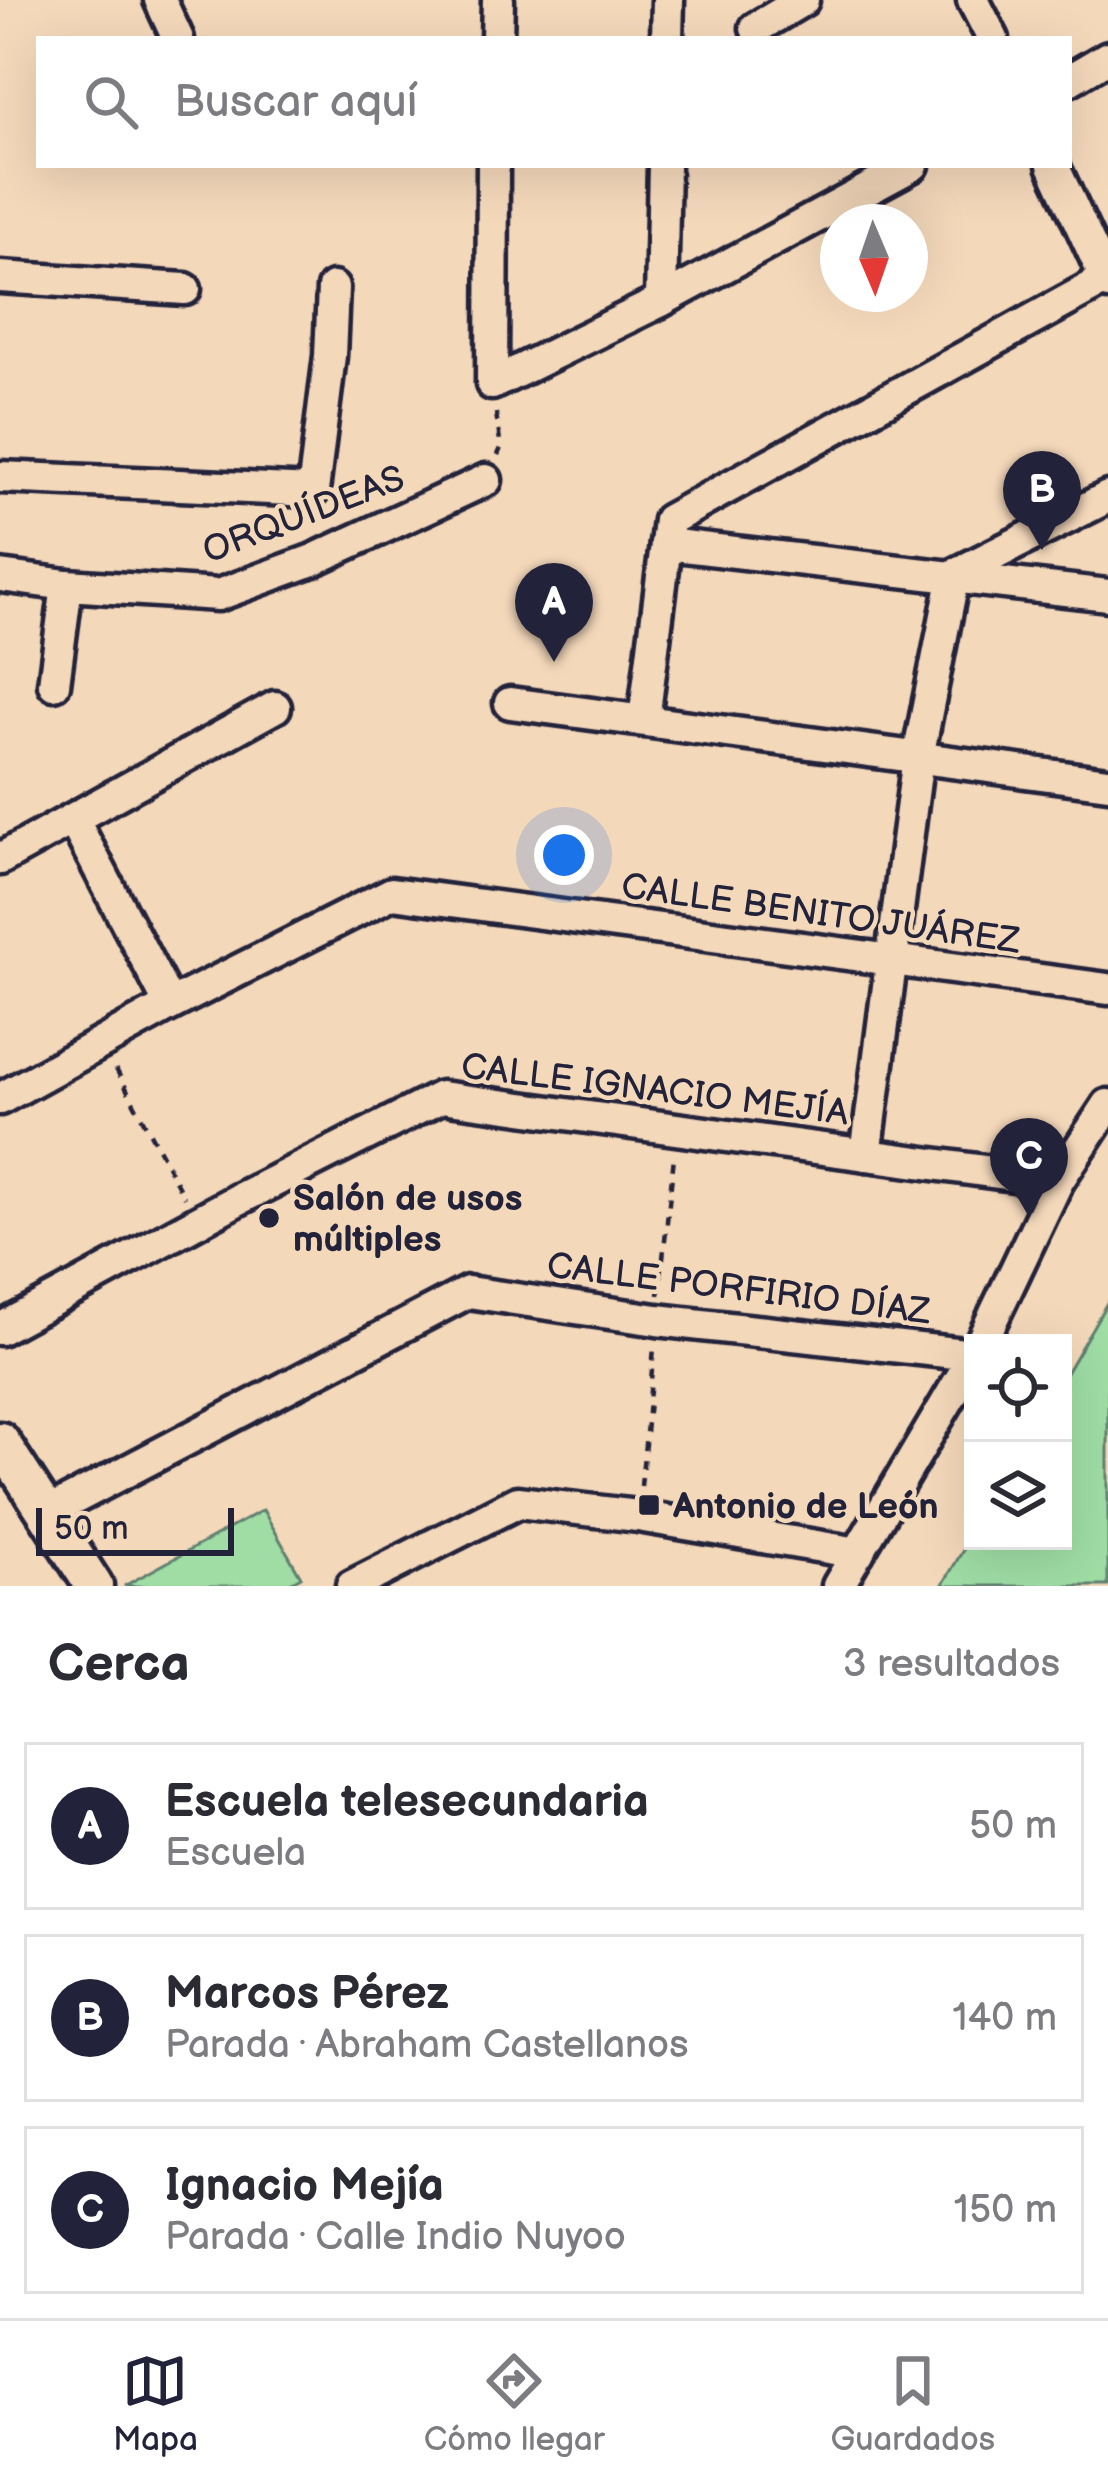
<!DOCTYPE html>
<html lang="es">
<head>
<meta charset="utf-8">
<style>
	body { margin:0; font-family:"Balsamiq Sans",sans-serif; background:#f7f7f7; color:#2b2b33 }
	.controls { position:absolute; right:36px; bottom:36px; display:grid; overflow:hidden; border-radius:0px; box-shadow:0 12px 48px #0002 }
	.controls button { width:108px; height:108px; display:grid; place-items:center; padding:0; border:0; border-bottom:3px solid #e1e1e2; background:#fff; color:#2b2b33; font:60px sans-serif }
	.compass { position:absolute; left:820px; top:204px; width:108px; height:108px; border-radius:50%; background:#fff; box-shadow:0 12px 48px #0002; rotate:178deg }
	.scale { position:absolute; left:36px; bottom:30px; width:198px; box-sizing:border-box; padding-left:12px; border:6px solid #22223b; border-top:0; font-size:33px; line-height:42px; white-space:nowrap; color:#22223b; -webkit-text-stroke:9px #f4d8ba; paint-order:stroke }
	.you { position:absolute; left:564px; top:855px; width:42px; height:42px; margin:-30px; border:9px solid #fff; border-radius:50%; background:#1a73e8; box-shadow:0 0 0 18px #1a73e833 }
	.badge { display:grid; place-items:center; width:78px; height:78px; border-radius:50%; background:#22223b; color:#fff; font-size:39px; font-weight:700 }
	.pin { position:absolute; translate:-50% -99px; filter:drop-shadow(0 3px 6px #0008) }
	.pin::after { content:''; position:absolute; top:63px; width:42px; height:36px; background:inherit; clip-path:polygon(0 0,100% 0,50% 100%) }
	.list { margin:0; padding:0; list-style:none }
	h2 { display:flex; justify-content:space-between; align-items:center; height:156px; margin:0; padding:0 48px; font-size:51px }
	h2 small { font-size:39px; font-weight:400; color:#7c7c81 }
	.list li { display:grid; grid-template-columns:78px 1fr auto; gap:36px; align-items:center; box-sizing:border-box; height:168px; margin:0 24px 24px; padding:0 24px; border:3px solid #e1e1e2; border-radius:0px }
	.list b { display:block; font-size:45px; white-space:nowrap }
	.list p { margin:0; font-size:39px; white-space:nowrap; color:#7c7c81 }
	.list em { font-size:39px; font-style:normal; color:#7c7c81 }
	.icon { flex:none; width:66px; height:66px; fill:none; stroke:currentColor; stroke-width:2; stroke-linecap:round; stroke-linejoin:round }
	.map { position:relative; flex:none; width:1108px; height:1586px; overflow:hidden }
	.search { position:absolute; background:#fff; box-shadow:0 12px 48px #0002; left:36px; right:36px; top:36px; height:132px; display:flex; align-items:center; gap:30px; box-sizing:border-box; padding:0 42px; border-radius:0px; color:#7c7c81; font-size:45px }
	.sheet { height:732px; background:#fff }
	nav { display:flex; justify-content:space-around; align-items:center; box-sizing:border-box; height:168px; border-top:3px solid #e1e1e2; background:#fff; font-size:33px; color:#7c7c81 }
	nav a { display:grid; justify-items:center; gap:6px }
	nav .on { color:#22223b }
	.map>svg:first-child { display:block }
</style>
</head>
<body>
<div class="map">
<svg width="1108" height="1586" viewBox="0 0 1108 1586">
	<rect width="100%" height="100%" fill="#f4d8ba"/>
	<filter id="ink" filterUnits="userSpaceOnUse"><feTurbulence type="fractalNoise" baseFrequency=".00833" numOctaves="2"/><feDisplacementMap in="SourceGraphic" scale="24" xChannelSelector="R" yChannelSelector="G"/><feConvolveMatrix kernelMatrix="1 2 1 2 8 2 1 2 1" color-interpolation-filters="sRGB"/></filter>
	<g filter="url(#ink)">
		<g fill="#9fdda5" stroke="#608070" stroke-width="3">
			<path d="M 1108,1301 L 1108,1586 L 942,1586 L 973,1533 L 973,1541 L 1063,1541 L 1063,1378 Z"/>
			<path d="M 263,1510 L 301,1577 L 285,1586 L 124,1586 Z"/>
		</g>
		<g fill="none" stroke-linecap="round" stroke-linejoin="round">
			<g stroke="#22223b" stroke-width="39">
				<g id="minor">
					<path d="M 160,0 L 178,39"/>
					<path d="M 973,0 L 993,39"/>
					<path d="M 756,28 L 803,0"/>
					<path d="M 497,39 L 498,0"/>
					<path d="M 667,39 L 668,0"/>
					<path d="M 1069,80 L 1108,57"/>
					<path d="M 493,165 L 492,384 L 661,301 L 913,165"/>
					<path d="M 1053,165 L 1108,284"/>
					<path d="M 0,277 L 185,289"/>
					<path d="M 661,301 L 664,165"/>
					<path d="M 0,477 L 313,491 L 330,356 L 333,288"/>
					<path d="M 666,544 L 1108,595"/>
					<path d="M 954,575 L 1108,497"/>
					<path d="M 0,576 L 67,585 L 218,595 L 313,560 L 486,480"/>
					<path d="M 54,684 L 67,585"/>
					<path d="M 510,703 L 1108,783"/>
					<path d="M 644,720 L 669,520 L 1108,278"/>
					<path d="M 73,819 L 170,1005"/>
					<path d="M 0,859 L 275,707"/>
					<path d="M 0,1099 L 170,1005 L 392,893 L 1108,989"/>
					<path d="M 866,1155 L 918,757 L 954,575"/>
					<path d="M 0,1329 L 239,1199 L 441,1097 L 1058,1181"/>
					<path d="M 981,1343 L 1058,1181 L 1108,1105"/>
					<path d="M 47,1513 L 468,1292 L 657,1320 L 973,1355"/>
					<path d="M 352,1586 L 518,1502 L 638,1516 L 858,1553"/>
					<path d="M 838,1586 L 973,1358"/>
				</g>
			</g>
			<g stroke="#22223b" stroke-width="45">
				<path id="tertiary" d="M 0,1441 L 94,1586"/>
			</g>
			<g stroke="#22223b" stroke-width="4.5" stroke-dasharray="9 9" stroke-linecap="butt">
				<path d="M 496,413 L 501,448 L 498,455"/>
				<path d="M 116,1069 L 184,1197"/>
				<path d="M 659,1295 L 674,1157"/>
				<path d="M 641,1486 L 654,1348"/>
			</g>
			<use href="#minor" stroke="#f4d8ba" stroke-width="30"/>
			<use href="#tertiary" stroke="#f4d8ba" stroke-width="36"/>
		</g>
	</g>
	<g fill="#22223b" stroke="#f4d8ba" stroke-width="4.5">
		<circle cx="269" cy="1218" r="12"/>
		<rect x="637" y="1493" width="24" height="24" rx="6"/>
	</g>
	<g text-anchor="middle" stroke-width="9" stroke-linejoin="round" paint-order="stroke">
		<g font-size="36" fill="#22223b" stroke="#f4d8ba">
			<text transform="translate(303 513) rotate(-21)" y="13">ORQUÍDEAS</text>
			<text transform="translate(821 912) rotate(8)" y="13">CALLE BENITO JUÁREZ</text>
			<text transform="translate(655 1088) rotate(7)" y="13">CALLE IGNACIO MEJÍA</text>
			<text transform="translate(739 1287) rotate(7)" y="13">CALLE PORFIRIO DÍAZ</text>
		</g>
		<g font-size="36" font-weight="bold" fill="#22223b" stroke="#f4d8ba" text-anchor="start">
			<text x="293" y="1210">Salón de usos<tspan x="293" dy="41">múltiples</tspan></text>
			<text x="673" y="1518">Antonio de León</text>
		</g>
	</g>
</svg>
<div class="controls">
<button><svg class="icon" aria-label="locate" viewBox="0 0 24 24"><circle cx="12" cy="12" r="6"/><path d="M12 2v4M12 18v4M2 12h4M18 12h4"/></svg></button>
<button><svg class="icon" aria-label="layers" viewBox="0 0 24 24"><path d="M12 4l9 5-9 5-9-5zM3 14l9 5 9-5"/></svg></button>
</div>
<svg class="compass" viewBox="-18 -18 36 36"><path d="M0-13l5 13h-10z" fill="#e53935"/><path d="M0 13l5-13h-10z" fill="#7c7c81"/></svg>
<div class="scale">50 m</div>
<div class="you"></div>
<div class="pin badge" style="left:554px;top:662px">A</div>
<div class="pin badge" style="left:1042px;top:550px">B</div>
<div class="pin badge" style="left:1029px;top:1217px">C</div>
<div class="search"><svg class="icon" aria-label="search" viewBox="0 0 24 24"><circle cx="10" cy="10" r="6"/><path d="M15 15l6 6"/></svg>Buscar aquí</div>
</div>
<section class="sheet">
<h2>Cerca<small>3 resultados</small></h2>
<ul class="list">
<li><span class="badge">A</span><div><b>Escuela telesecundaria</b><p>Escuela</p></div><em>50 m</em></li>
<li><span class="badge">B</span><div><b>Marcos Pérez</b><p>Parada · Abraham Castellanos</p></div><em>140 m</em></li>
<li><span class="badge">C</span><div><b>Ignacio Mejía</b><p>Parada · Calle Indio Nuyoo</p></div><em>150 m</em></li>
</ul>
</section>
<nav>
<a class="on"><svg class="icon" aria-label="map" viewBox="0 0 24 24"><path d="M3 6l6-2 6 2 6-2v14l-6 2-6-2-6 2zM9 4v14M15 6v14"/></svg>Mapa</a>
<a><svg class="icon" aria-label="directions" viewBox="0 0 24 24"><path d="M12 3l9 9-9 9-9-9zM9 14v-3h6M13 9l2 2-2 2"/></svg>Cómo llegar</a>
<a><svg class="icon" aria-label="saved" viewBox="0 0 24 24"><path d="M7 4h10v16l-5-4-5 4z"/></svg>Guardados</a>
</nav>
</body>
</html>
